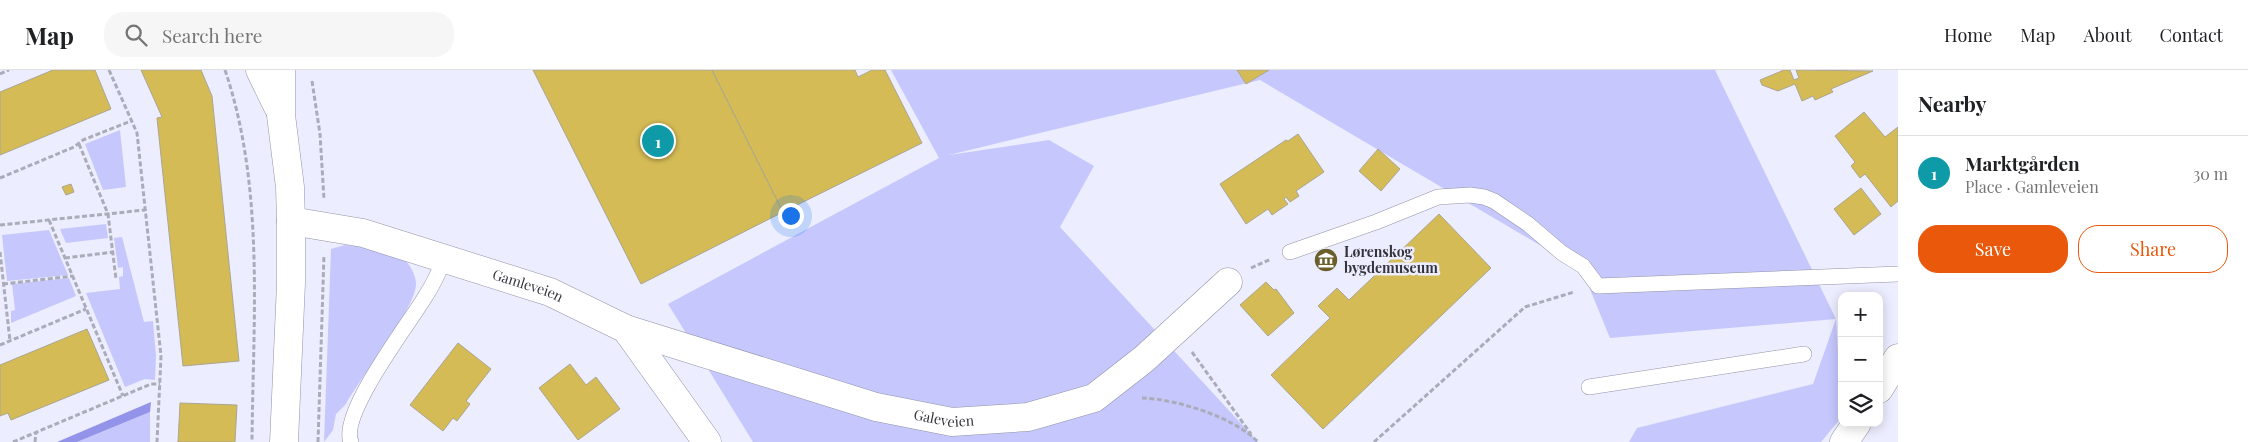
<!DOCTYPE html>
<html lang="en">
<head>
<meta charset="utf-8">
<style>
	body { margin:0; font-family:"Playfair Display",serif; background:#f6f6f6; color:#202124 }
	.controls { position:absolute; right:15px; bottom:15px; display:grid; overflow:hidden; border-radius:10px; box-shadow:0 2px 12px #0003 }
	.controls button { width:45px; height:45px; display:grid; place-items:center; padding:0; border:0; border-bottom:1px solid #e0e0e0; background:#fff; color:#202124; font:25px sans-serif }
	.you { position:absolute; left:790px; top:145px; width:18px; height:18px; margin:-12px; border:4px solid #fff; border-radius:50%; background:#1a73e8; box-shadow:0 0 0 8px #1a73e833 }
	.badge { display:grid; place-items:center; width:32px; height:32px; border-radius:50%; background:#ea580c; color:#fff; font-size:16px; font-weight:700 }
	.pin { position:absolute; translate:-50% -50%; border:2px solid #fff; box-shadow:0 1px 5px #0006 }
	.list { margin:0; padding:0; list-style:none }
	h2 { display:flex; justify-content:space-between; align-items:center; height:65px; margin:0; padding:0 20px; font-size:21px }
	h2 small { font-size:16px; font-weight:400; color:#757577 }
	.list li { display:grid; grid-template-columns:32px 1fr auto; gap:15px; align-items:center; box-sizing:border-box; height:75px; padding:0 20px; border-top:1px solid #e0e0e0 }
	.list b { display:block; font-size:19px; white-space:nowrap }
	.list p { margin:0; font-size:16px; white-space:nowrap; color:#757577 }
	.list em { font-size:16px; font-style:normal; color:#757577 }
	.actions { display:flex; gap:10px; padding:15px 20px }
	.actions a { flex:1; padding:11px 0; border:1px solid #ea580c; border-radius:20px; text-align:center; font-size:18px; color:#ea580c }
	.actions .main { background:#ea580c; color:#fff }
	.icon { flex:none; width:28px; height:28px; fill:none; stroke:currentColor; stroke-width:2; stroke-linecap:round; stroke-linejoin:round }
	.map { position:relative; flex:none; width:1898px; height:372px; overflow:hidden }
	header { display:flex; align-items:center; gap:30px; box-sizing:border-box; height:70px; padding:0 25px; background:#fff; border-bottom:1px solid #e0e0e0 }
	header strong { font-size:24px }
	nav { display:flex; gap:28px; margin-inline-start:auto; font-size:18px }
	.search { width:350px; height:45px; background:#f6f6f6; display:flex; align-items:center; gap:12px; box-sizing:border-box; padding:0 18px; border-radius:20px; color:#757577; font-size:19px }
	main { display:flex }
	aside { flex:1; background:#fff }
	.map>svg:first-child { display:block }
</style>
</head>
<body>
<header>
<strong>Map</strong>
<div class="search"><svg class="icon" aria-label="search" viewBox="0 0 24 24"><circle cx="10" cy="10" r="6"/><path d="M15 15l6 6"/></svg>Search here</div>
<nav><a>Home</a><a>Map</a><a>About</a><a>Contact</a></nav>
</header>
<main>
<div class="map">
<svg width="1898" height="372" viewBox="0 0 1898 372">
	<rect width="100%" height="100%" fill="#ecedfe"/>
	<g fill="#c6c8fd">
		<path d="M 891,0 L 1715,0 L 1836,249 L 1842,347 L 1821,372 L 1629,372 L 1637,358 L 1813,314 L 1836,249 L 1610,268 L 1582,200 L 1260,10 L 949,85 L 1049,70 L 1094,96 L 1060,157 L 1258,372 L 753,372 L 668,234 L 939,88 Z"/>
		<path d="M 120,60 L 126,117 L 103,120 L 85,74 Z"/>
		<path d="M 106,154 L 108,168 L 66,173 L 60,159 Z"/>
		<path d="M 49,160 L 68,205 L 7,211 L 2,165 Z"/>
		<path d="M 122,167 L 144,252 L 153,251 L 156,286 L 155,310 L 145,309 L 125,317 L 86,223 L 120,219 L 119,207 L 123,206 L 123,197 L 118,198 L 114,168 Z"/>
		<path d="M 345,175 C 357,176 393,181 402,187 C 408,191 416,205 416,213 C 417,237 360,308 346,334 L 336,344 L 333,360 L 324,372 L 331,179 Z"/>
		<path d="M 69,208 L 76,226 L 11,253 L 11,241 L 15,240 L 12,214 Z"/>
		<path d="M 150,342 L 150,372 L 77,372 Z"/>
	</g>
	<path fill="#9393ea" d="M 151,332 L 150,342 L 77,372 L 57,372 Z"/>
	<g fill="#d4bb55" stroke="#aaa692">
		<path d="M 53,0 L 95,0 L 111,39 L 0,85 L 0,22 Z"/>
		<path d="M 141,0 L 201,0 L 212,26 L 239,291 L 183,296 L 157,48 L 162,47 Z"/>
		<path d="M 533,0 L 712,0 L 783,142 L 641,214 Z"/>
		<path d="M 712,0 L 855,0 L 858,7 L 872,0 L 885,0 L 922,73 L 783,142 Z"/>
		<path d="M 1237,0 L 1269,0 L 1246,14 Z"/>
		<path d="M 1784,0 L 1790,0 L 1794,10 L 1799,8 L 1796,0 L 1873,1 L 1831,19 L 1833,22 L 1815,30 L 1813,26 L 1802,31 L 1795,14 L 1778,21 L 1762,15 L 1760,10 Z"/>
		<path d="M 1864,42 L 1885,67 L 1898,57 L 1898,131 L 1891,137 L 1865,104 L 1860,108 L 1851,96 L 1855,92 L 1835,66 Z"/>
		<path d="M 1298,64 L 1324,102 L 1296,121 L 1299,126 L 1290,132 L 1286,127 L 1284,129 L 1288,134 L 1272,145 L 1268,139 L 1246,154 L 1220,114 L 1286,70 L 1288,71 Z"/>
		<path d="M 1378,79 L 1400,99 L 1381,121 L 1359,101 Z"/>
		<path d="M 71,114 L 74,122 L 66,125 L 62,117 Z"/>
		<path d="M 1861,118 L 1881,144 L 1854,165 L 1834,139 Z"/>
		<path d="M 1439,144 L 1491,198 L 1323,359 L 1271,305 L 1330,248 L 1318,236 L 1337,218 L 1349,230 Z"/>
		<path d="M 1266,212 L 1274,220 L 1276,219 L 1294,243 L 1268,266 L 1240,235 Z"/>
		<path d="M 87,259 L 109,310 L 11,350 L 8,343 L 0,346 L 0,295 Z"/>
		<path d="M 458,273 L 491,299 L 466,331 L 470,334 L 457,351 L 453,348 L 443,361 L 410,335 Z"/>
		<path d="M 570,294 L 586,315 L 596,307 L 620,339 L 578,370 L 539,318 Z"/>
		<path d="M 180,333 L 237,335 L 235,372 L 178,372 Z"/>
	</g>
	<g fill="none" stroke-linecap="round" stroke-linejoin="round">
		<g stroke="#9193a6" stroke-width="16">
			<g id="service">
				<path d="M 1290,182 L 1376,152 L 1438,127 L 1470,125 L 1484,127 L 1494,131 L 1528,154 L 1562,183 L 1583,196 L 1598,216 L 1898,204"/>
				<path d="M 1589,317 L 1804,284"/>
				<path d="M 351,372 C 339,344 409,254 425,227 C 433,215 439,202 444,189"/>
			</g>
		</g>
		<g stroke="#9193a6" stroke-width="29">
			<g id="minor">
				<path id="s1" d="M 291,151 L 363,163 L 550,222 L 626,259 L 707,372"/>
				<path id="s2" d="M 626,259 L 876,337 L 952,352 L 1028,347 L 1094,328 L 1144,289 L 1228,212"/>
			</g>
		</g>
		<g stroke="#9193a6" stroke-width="29">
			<g id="tertiary">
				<path d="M 1879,319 L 1898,288"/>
				<path d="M 1844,372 L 1857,353"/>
			</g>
		</g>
		<g stroke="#9193a6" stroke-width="29">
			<g id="secondary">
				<path d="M 260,0 L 278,37"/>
				<path d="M 281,0 L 281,45 L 290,117 L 291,151 L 291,213 L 284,372"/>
			</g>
		</g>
		<g stroke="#abacba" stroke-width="3" stroke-dasharray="5 2.5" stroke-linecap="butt">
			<path d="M 109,0 L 137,63 L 161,286 L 157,372"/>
			<path d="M 225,0 C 265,118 253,249 252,372"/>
			<path d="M 0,4 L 9,0"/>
			<path d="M 312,11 L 320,64 L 324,129"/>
			<path d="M 79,74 L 108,144 L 116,209"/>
			<path d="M 0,108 L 74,77 L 83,70 L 131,51"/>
			<path d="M 49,150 L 123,326"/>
			<path d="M 0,155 L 145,140"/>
			<path d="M 0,182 L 10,271"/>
			<path d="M 65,188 L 114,182"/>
			<path d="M 1251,198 L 1271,189"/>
			<path d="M 3,214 L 73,206"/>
			<path d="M 0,275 L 86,239"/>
			<path d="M 1192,282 L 1251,364"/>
			<path d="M 1142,328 C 1176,329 1234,347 1258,372"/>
			<path d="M 13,372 L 151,314 L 160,314"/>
			<path d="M 35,372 L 36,363"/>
			<path d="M 318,372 L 324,185"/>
			<path d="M 1374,372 L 1525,237 L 1574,222"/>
		</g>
		<use href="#service" stroke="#fff" stroke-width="15"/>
		<use href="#minor" stroke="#fff" stroke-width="28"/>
		<use href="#tertiary" stroke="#fff" stroke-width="28"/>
		<use href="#secondary" stroke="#fff" stroke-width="28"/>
	</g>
	<defs>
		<g id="museum-disc" transform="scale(1.25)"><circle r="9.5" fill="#6a5e2b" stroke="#ecedfe"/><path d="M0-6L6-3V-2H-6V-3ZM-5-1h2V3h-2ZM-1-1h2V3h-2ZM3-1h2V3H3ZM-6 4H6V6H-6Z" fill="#fff"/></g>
	</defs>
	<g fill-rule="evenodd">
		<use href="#museum-disc" x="1326" y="190"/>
	</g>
	<g text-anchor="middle" stroke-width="5" stroke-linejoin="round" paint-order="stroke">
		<g font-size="14" font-weight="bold" fill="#33333b" stroke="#ecedfe" text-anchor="start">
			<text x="1344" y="187">Lørenskog<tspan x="1344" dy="16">bygdemuseum</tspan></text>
		</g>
		<g font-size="14" fill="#33333b" stroke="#ecedfe">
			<text dy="5" stroke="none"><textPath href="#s1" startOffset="246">Gamleveien</textPath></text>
			<text dy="5" stroke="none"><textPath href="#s2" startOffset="331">Galeveien</textPath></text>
		</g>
	</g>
</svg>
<div class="controls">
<button>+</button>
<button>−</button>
<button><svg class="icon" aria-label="layers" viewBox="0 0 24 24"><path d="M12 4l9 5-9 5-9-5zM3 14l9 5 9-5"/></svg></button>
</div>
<div class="you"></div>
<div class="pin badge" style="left:658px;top:71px;background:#0f9aa8">1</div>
</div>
<aside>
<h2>Nearby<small></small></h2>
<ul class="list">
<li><span class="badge" style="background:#0f9aa8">1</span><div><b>Marktgården</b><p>Place · Gamleveien</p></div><em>30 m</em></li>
</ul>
<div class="actions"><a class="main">Save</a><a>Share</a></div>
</aside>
</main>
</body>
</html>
